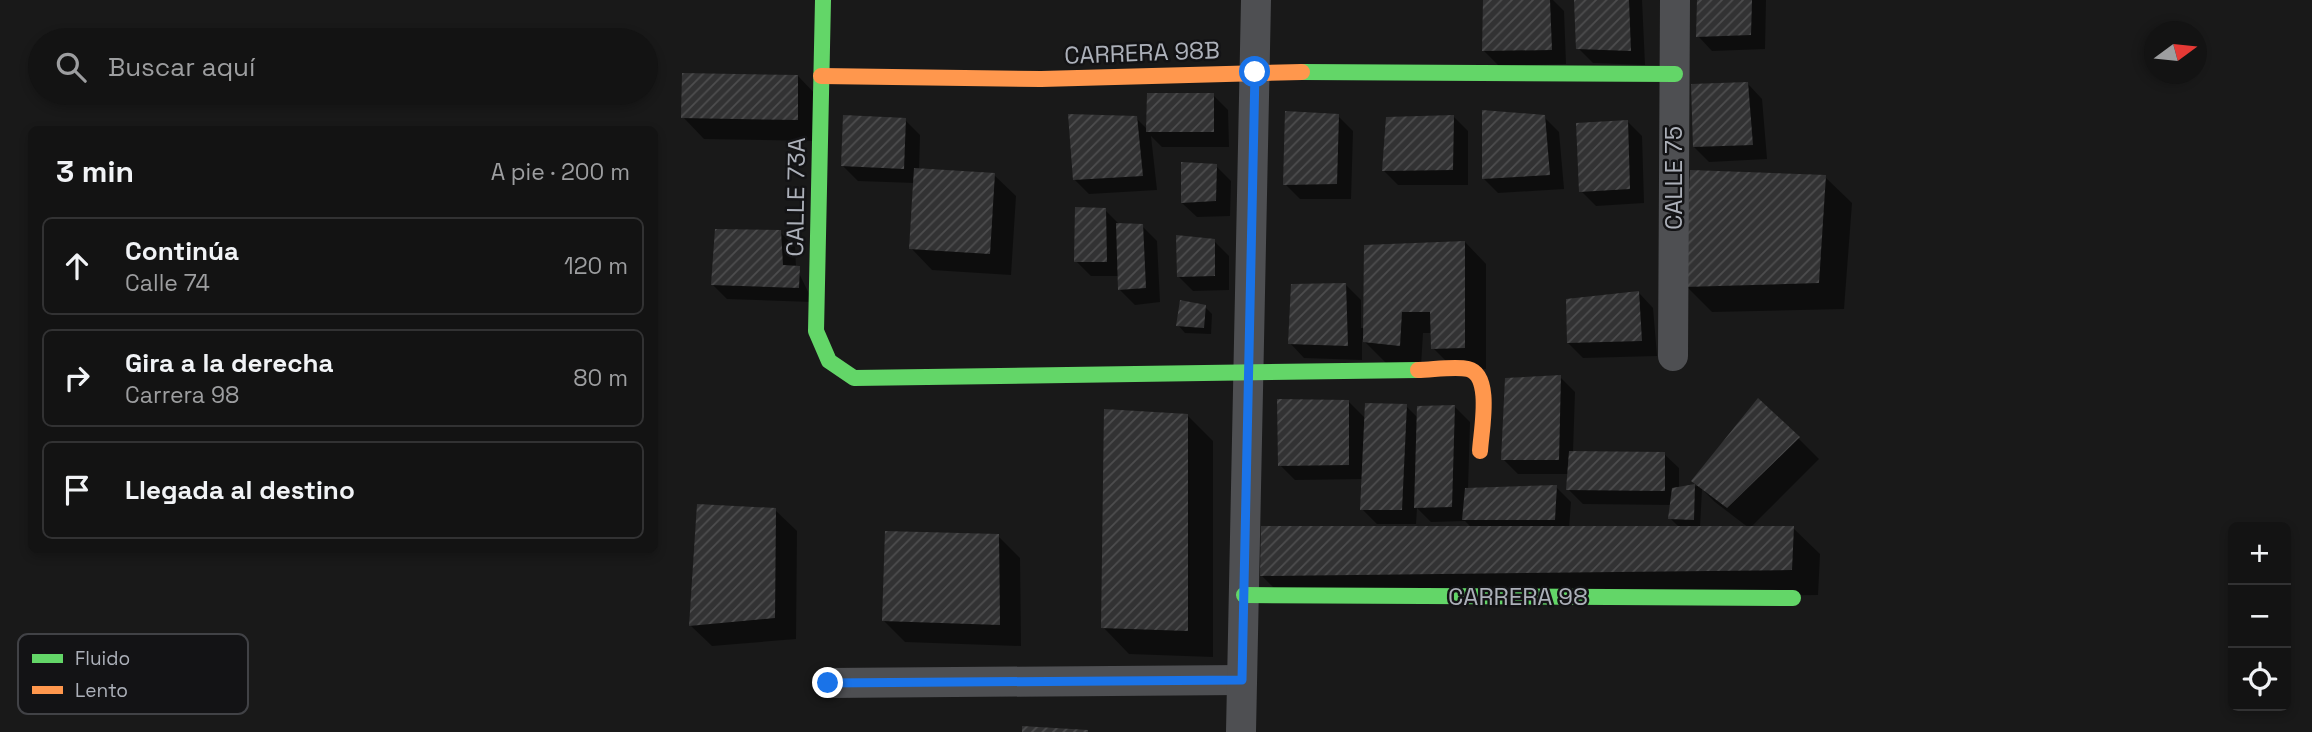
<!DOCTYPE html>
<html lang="es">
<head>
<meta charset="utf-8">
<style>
	body { margin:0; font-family:"Space Grotesk",sans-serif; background:#202021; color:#f1f3f6 }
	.controls { position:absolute; right:21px; bottom:21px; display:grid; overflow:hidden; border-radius:10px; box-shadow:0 4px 10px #0003 }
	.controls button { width:63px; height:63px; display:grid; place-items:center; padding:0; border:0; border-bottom:2px solid #323233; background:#131313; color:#f1f3f6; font:35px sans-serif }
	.compass { position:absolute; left:2144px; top:21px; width:63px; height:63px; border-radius:50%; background:#131313; box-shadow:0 4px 10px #0003; rotate:75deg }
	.stop { position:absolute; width:21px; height:21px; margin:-16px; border:5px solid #1a73e8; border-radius:50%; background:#fff }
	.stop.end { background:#1a73e8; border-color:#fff; box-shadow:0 2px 7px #0008 }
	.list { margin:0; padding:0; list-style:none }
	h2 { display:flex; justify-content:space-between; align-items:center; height:91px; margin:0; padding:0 28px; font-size:30px }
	h2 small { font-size:23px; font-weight:400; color:#9d9ea0 }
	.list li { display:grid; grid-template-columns:46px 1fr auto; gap:21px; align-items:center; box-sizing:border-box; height:98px; margin:0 14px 14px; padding:0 14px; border:2px solid #323233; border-radius:10px }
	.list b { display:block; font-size:26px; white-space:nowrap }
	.list p { margin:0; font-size:23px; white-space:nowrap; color:#9d9ea0 }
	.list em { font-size:23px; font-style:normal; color:#9d9ea0 }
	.icon { flex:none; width:38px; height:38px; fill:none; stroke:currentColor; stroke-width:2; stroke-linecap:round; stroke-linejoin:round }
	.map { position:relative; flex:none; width:2312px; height:732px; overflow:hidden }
	.search { position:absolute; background:#131313; box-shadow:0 4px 10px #0003; left:28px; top:28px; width:630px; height:77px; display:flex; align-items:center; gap:18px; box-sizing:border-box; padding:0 24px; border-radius:38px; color:#9d9ea0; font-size:26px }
	.panel { position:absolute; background:#131313; box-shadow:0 4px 10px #0003; left:28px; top:126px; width:630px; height:427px; border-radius:10px }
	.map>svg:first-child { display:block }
</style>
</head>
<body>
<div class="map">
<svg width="2312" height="732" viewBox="0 0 2312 732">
	<defs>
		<pattern id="building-hatch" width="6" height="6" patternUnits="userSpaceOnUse" patternTransform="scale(1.75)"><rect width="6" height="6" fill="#323233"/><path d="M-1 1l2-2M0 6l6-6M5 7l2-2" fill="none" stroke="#4d4d4e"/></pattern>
	</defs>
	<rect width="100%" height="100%" fill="#191919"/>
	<g fill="#0007" fill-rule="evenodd">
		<path d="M 1485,0 L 1553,0 L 1564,11 L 1566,64 L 1499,66 L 1484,51 Z"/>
		<path d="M 1576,0 L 1642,0 L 1645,65 L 1593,63 L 1578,48 Z"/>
		<path d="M 1699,0 L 1766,0 L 1765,49 L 1712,51 L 1698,36 Z"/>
		<path d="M 798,76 L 819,98 L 818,141 L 704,139 L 683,117 Z"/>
		<path d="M 1748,84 L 1762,99 L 1767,159 L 1709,162 L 1694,147 Z"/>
		<path d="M 1213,95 L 1228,110 L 1229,147 L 1162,147 L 1151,136 L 1157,190 L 1089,194 L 1074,179 L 1136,118 L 1147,129 Z"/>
		<path d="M 1338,116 L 1353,131 L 1351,199 L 1300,199 L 1285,184 Z"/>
		<path d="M 1453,116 L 1468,131 L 1468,185 L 1398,185 L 1383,170 Z"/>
		<path d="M 1544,117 L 1559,132 L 1564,189 L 1498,193 L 1483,178 Z"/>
		<path d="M 905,120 L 920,135 L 919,170 L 994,175 L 1016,196 L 1011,275 L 932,270 L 911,248 L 915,183 L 858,181 L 843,166 Z"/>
		<path d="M 1627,121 L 1642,136 L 1644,203 L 1596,206 L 1581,191 Z"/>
		<path d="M 1216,166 L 1231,181 L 1230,216 L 1197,217 L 1182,203 Z"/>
		<path d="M 1825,177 L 1852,203 L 1844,309 L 1712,312 L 1686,286 Z"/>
		<path d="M 1105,210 L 1120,225 L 1142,226 L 1157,241 L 1160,302 L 1135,305 L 1120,290 L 1120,276 L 1091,276 L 1076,261 Z"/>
		<path d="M 780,232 L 795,247 L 796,267 L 813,302 L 727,299 L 712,284 Z"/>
		<path d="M 1214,241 L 1229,256 L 1229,290 L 1193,291 L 1178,276 Z"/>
		<path d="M 1465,242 L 1486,264 L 1486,369 L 1454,369 L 1433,348 L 1432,333 L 1423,333 L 1421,366 L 1386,363 L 1362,339 L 1362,360 L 1304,358 L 1290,343 L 1346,285 L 1361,300 L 1361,328 L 1365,328 Z"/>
		<path d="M 1639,293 L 1653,308 L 1657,356 L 1583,358 L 1568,343 Z"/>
		<path d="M 1205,307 L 1212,314 L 1211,334 L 1185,333 L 1178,325 Z"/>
		<path d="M 1560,377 L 1575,392 L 1573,452 L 1664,454 L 1679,468 L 1679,489 L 1698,486 L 1798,438 L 1819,459 L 1750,528 L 1793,528 L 1820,554 L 1818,595 L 1288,602 L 1262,576 L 1472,528 L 1465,521 L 1431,522 L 1417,508 L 1416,524 L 1377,524 L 1362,509 L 1363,479 L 1295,480 L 1280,465 L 1348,401 L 1366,419 L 1406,406 L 1418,418 L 1455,407 L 1470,422 L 1468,489 L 1556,487 L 1571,502 L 1569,528 L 1680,528 L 1670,518 L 1671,505 L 1583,504 L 1568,489 L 1569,474 L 1518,474 L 1503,459 ZM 1702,489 L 1715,502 L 1749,528 L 1700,528 Z"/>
		<path d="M 1187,415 L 1213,441 L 1213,657 L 1129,654 L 1103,627 Z"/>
		<path d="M 775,510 L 797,531 L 796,639 L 712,646 L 690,625 Z"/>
		<path d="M 998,536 L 1020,558 L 1021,646 L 905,642 L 883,620 Z"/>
	</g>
	<g fill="url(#building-hatch)">
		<path d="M 1483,0 L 1550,0 L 1552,50 L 1482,51 Z"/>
		<path d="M 1574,0 L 1629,0 L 1631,51 L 1576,49 Z"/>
		<path d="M 1697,0 L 1752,0 L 1751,35 L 1696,37 Z"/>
		<path d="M 682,73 L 798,75 L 798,120 L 681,118 Z"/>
		<path d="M 1748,82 L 1753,145 L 1693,147 L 1691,84 Z"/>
		<path d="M 1147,93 L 1214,93 L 1214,132 L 1146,132 Z"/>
		<path d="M 1482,110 L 1545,115 L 1550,175 L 1482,179 Z"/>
		<path d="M 1285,111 L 1339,114 L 1337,184 L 1283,185 Z"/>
		<path d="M 1068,114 L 1137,116 L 1143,176 L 1073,180 Z"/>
		<path d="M 843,115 L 906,118 L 904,169 L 841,166 Z"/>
		<path d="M 1454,115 L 1453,170 L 1382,171 L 1386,117 Z"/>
		<path d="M 1628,120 L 1630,189 L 1579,192 L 1576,123 Z"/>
		<path d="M 1181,162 L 1217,164 L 1216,201 L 1181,203 Z"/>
		<path d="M 914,168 L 995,173 L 990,254 L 909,249 Z"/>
		<path d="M 1690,170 L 1826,175 L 1819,283 L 1684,287 Z"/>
		<path d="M 1075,207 L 1106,208 L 1107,262 L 1074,262 Z"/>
		<path d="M 1116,223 L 1143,224 L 1146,288 L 1118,290 Z"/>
		<path d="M 715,229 L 781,230 L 783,265 L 800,266 L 799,288 L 711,285 Z"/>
		<path d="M 1176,235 L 1215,239 L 1215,276 L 1177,277 Z"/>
		<path d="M 1465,241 L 1465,348 L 1431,349 L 1430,312 L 1402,312 L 1400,346 L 1363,342 L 1364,245 Z"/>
		<path d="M 1346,283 L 1348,346 L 1288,344 L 1291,284 Z"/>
		<path d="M 1639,291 L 1642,341 L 1567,343 L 1566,299 Z"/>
		<path d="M 1180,300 L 1206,305 L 1204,328 L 1176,326 Z"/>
		<path d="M 1561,375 L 1559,460 L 1501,460 L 1505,378 Z"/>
		<path d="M 1758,398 L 1800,437 L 1727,508 L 1691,481 Z"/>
		<path d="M 1277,399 L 1349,400 L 1349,465 L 1278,466 Z"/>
		<path d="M 1365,403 L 1407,404 L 1402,510 L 1360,510 Z"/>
		<path d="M 1455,405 L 1452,507 L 1414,508 L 1417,406 Z"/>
		<path d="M 1104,409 L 1188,414 L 1188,631 L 1101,628 Z"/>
		<path d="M 1569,451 L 1665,452 L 1665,491 L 1566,490 Z"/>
		<path d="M 1695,484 L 1694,520 L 1668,519 L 1672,488 Z"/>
		<path d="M 1557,485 L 1555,520 L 1462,520 L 1465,488 Z"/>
		<path d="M 697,504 L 776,508 L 775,618 L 689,626 Z"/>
		<path d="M 1261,526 L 1794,526 L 1792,570 L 1260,576 Z"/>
		<path d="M 885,531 L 999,534 L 1000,625 L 882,621 Z"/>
		<path d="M 1022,726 L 1088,730 L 1088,732 L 1022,732 Z"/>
	</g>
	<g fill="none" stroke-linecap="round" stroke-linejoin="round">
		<g stroke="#4e4f52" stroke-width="30">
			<path d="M 1673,356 L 1675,0"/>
			<path d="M 828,683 L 1242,680"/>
			<path d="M 1241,732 L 1256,0"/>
		</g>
		<g stroke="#63d668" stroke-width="16">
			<path d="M 823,0 L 816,331 L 829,361 L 854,378 L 1418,370"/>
			<path d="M 1302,72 L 1675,74"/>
			<path d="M 1244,595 L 1793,598"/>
		</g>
		<g stroke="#ff974d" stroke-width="16">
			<path d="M 821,76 L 1041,79 L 1302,72"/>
			<path d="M 1418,370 C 1431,370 1455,366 1468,369 C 1493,375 1481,431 1480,451"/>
		</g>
	</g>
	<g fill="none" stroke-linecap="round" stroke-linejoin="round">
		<path stroke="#1a73e8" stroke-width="9" d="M 828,683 L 1242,680 L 1255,72"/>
	</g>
	<g text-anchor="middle" stroke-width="5" stroke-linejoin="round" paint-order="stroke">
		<g font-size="24" fill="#acb0b9" stroke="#131315">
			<text transform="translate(1142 53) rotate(-2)" y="8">CARRERA 98B</text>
			<text transform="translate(1674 178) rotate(-90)" y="8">CALLE 75</text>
			<text transform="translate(796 197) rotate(-89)" y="8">CALLE 73A</text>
			<text x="1518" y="605">CARRERA 98</text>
		</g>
	</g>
	<rect x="18" y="634" width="230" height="80" rx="10" fill="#131315" stroke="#414246" stroke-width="2"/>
	<rect x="32" y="654" width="31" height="9" fill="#63d668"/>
	<rect x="32" y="686" width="31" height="8" fill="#ff974d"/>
	<g font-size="19" fill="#acb0b9">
		<text x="75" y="665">Fluido</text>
		<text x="75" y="697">Lento</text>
	</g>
</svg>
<div class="controls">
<button>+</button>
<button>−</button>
<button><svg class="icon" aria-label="locate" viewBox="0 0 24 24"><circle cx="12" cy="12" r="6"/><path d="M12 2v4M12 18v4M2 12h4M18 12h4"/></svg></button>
</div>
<svg class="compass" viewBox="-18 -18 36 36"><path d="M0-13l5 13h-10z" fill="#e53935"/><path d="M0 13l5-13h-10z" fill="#9d9ea0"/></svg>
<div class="stop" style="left:1255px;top:72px"></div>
<div class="stop end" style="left:828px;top:683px"></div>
<div class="search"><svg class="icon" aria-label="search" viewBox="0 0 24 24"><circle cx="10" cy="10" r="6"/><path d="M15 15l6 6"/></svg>Buscar aquí</div>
<section class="panel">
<h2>3 min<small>A pie · 200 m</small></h2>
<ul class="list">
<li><svg class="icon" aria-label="ahead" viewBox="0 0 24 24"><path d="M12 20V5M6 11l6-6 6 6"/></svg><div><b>Continúa</b><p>Calle 74</p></div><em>120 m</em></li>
<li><svg class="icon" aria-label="right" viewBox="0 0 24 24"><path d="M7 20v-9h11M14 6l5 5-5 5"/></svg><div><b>Gira a la derecha</b><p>Carrera 98</p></div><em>80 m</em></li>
<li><svg class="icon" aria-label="arrive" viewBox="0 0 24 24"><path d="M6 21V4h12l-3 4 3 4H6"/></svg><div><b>Llegada al destino</b></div></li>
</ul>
</section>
</div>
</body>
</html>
